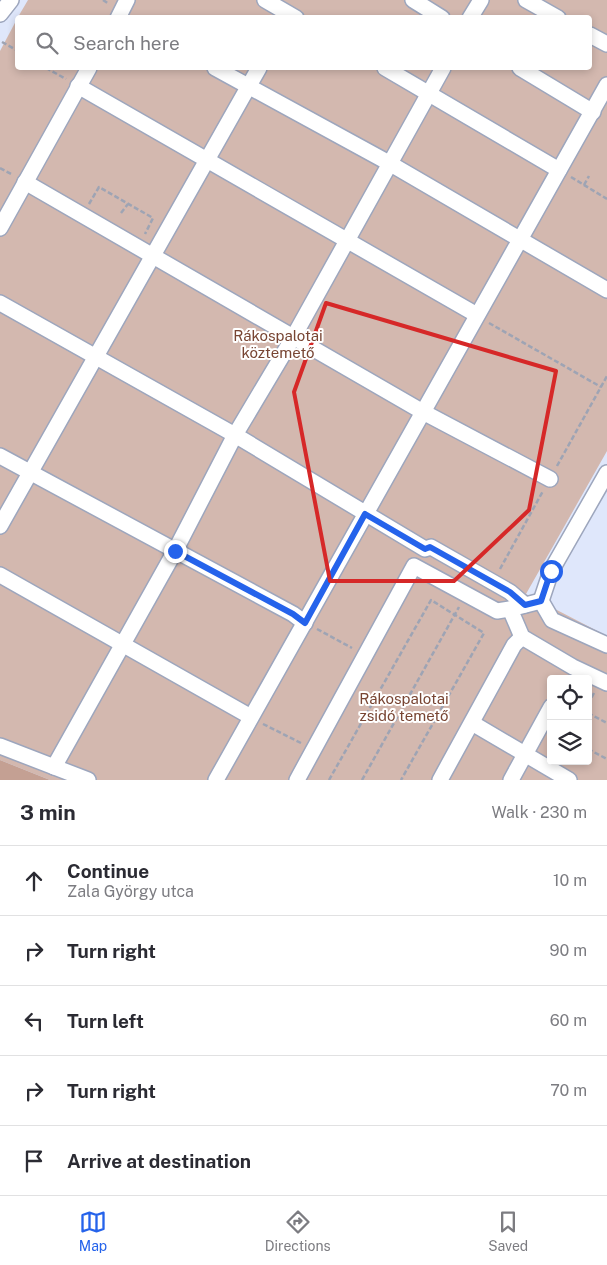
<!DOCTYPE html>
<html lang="en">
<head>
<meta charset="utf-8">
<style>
	body { margin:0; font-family:"Public Sans",sans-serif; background:#f7f7f7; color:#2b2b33 }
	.controls { position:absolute; right:15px; bottom:15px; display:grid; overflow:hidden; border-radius:5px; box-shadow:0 2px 8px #0003 }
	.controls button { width:45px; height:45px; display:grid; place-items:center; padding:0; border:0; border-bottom:1px solid #e1e1e2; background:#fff; color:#2b2b33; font:25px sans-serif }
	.stop { position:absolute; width:15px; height:15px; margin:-11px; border:4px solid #2563eb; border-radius:50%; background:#fff }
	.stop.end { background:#2563eb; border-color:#fff; box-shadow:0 1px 5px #0008 }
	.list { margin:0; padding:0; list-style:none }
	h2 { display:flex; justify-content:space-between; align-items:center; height:65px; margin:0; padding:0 20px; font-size:21px }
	h2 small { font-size:16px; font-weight:400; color:#7c7c81 }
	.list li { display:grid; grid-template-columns:32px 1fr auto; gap:15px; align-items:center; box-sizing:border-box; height:70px; padding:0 20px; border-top:1px solid #e1e1e2 }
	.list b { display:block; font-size:19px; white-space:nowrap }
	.list p { margin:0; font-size:16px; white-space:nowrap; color:#7c7c81 }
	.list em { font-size:16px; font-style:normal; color:#7c7c81 }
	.icon { flex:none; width:28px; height:28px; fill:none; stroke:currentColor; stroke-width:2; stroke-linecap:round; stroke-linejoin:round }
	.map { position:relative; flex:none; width:607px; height:780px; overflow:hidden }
	.search { position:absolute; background:#fff; box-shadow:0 2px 8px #0003; left:15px; right:15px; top:15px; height:55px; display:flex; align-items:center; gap:12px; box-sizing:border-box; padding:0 18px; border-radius:5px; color:#7c7c81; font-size:19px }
	.sheet { height:415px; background:#fff }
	nav { display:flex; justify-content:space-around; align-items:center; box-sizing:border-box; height:70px; border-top:1px solid #e1e1e2; background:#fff; font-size:14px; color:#7c7c81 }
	nav a { display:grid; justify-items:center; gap:2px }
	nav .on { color:#2563eb }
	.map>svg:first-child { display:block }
</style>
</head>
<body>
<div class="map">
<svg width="607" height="780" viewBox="0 0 607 780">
	<rect width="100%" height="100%" fill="#dfe7fb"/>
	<path fill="#d3b8af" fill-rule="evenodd" d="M 28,0 L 607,0 L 607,451 L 526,594 L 607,636 L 607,780 L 50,780 L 0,760 L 0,51 L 17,19 L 18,68 L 590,68 L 590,18 L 18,17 ZM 551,679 L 588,679 L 588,761 L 551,761 Z"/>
	<path fill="#c4a093" d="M 0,760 L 50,780 L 0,780 Z"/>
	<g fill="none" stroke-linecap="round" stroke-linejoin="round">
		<g stroke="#9da6bd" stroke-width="18">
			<g id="minor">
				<path d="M 265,0 L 296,18"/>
				<path d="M 413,0 L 442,18"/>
				<path d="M 526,0 L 558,18"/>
				<path d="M 0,14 L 11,0"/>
				<path d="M 118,18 L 127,0"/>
				<path d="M 470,18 L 481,0"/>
				<path d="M 590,35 L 607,44"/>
				<path d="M 215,68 L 389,163 L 607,290"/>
				<path d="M 385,68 L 559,170"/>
				<path d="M 520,68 L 593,112"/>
				<path d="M 78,86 L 477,315"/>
				<path d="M 25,182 L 423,412 L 550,479"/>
				<path d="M 0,228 L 89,68"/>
				<path d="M 0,303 L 235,435 L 425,549 L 431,547 L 510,592 L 525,605"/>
				<path d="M 0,456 L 293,614 L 305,623"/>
				<path d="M 0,526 L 259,68"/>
				<path d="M 0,575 L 251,717"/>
				<path d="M 541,601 L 510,609 L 522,637 L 573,667 L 607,683"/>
				<path d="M 541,601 L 551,571 L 607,473"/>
				<path d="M 541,601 L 552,620 L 607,645"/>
				<path d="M 472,723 L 569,780"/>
				<path d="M 0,746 L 88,780"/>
				<path d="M 54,767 L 175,551 L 235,435 L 294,336 L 443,68"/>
				<path d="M 216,780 L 607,85"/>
				<path d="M 297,780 L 414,566 L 497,611 L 510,609"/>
				<path d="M 440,780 L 514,645 L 522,637"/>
				<path d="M 511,780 L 551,707"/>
			</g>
		</g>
		<g stroke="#9ea4b4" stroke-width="2.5" stroke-dasharray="5 2.5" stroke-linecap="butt">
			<path d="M 103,0 L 109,4"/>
			<path d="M 2,42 L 18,51"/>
			<path d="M 46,68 L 66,79"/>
			<path d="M 0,168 L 13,175"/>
			<path d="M 571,177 L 607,199"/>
			<path d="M 584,185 L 589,176"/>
			<path d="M 89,204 L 99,187 L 153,218 L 145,234"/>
			<path d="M 121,213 L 128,204"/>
			<path d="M 489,323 L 601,387"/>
			<path d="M 557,466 L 607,376"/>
			<path d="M 500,569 L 543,491"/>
			<path d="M 317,629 L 352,648"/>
			<path d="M 588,704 L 594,693"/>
			<path d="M 588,713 L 607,723"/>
			<path d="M 263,724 L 301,743"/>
			<path d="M 588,749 L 607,759"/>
			<path d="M 329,780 L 431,600 L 484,633 L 401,780"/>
			<path d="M 362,780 L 459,607"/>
		</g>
		<use href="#minor" stroke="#fff" stroke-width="15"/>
	</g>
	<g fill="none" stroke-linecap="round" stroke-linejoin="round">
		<path stroke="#2563eb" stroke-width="6" d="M 175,551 L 293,614 L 305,623 L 365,514 L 425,549 L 430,547 L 510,592 L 525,605 L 541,601 L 551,571"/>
	</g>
	<path fill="none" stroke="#d62828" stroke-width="4" stroke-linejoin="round" d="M 326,303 L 556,371 L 529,510 L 454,581 L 330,581 L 294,392 Z"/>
	<g text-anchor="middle" stroke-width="4" stroke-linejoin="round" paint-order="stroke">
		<g font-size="15" fill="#784533" stroke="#fff">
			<text x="278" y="341">Rákospalotai<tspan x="278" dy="17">köztemető</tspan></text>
			<text x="404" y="704">Rákospalotai<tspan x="404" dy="17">zsidó temető</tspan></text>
		</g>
	</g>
</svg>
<div class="controls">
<button><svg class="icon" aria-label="locate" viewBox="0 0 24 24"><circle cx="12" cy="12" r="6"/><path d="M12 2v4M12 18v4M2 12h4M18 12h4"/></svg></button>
<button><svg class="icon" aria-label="layers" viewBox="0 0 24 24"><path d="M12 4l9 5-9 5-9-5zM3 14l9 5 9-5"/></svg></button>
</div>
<div class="stop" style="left:551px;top:571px"></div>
<div class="stop end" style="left:175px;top:551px"></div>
<div class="search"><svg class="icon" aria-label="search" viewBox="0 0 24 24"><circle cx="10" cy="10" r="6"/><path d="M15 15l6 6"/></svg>Search here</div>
</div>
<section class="sheet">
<h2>3 min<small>Walk · 230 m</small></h2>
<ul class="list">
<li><svg class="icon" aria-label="ahead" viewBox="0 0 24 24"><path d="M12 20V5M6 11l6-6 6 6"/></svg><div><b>Continue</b><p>Zala György utca</p></div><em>10 m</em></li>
<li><svg class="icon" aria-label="right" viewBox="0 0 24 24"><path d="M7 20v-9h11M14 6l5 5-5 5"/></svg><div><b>Turn right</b></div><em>90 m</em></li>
<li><svg class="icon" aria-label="left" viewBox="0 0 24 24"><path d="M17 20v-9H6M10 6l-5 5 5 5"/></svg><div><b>Turn left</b></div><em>60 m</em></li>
<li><svg class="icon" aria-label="right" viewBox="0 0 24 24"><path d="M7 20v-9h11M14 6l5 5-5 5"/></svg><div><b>Turn right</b></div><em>70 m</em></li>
<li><svg class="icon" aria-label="arrive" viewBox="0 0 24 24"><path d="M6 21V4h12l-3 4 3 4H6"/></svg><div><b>Arrive at destination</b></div></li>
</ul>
</section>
<nav>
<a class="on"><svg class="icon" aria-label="map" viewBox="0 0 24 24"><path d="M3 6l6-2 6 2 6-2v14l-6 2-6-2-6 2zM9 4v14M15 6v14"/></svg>Map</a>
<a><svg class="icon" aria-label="directions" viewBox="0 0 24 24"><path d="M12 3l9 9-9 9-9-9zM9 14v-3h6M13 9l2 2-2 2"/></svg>Directions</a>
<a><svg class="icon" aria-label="saved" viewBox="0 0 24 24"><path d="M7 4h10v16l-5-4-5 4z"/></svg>Saved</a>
</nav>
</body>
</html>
